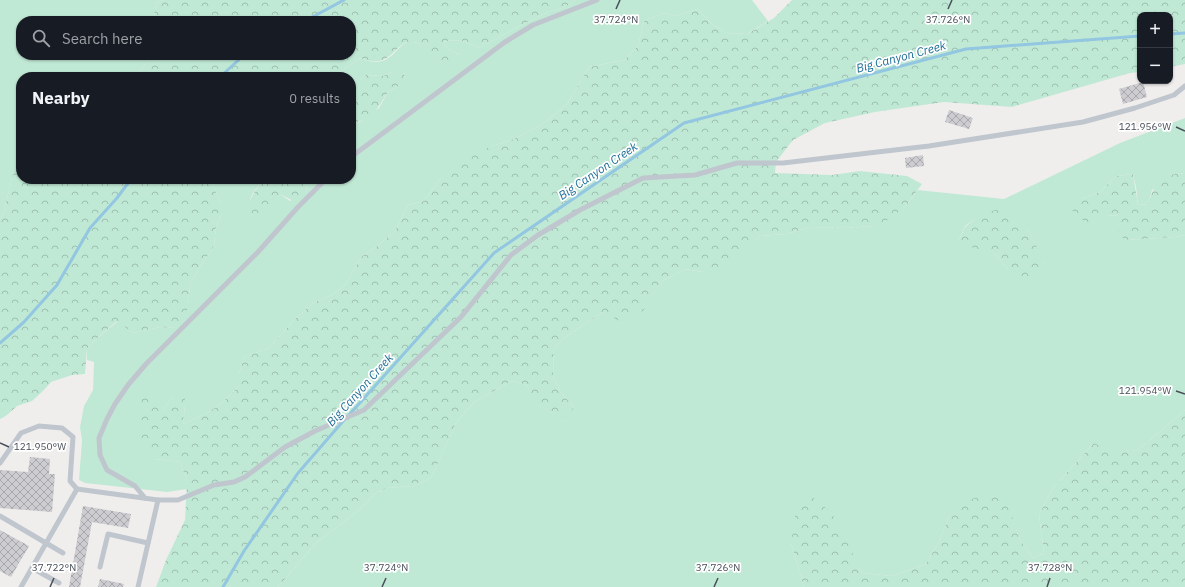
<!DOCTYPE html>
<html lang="en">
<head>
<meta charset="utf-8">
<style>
	body { margin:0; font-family:"IBM Plex Sans",sans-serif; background:#20242c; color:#f1f3f6 }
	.controls { position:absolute; right:12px; top:12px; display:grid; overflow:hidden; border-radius:8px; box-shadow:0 1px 3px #0004 }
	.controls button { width:36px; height:36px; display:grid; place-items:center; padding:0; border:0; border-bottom:1px solid #363941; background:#171b24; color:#f1f3f6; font:20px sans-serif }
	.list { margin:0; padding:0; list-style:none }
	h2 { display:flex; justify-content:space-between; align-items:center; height:52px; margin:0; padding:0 16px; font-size:17px }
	h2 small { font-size:13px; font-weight:400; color:#9ea1a6 }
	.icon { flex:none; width:22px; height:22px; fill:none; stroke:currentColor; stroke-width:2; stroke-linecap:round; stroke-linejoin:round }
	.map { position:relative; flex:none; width:1185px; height:587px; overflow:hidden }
	.search { position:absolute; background:#171b24; box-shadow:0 1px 3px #0004; left:16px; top:16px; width:340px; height:44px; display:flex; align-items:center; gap:10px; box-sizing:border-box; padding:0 14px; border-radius:16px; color:#9ea1a6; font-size:15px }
	.panel { position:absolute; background:#171b24; box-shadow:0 1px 3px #0004; left:16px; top:72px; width:340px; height:112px; border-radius:16px }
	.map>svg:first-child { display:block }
</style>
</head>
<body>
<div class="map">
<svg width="1185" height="587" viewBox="0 0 1185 587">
	<defs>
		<pattern id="forest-crowns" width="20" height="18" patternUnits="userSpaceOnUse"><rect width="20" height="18" fill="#c0e9d5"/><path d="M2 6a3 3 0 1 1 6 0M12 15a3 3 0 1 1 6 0" fill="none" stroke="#9ebfb0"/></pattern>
		<pattern id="building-cross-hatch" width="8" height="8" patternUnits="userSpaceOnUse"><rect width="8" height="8" fill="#ccccd1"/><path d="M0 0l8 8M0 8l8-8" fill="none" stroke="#a8a8ac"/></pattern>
	</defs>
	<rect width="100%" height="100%" fill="#f0eeed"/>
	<g fill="#c0e9d5" fill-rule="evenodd">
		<path d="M 0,0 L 164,0 L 157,2 L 154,13 L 156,21 L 21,21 L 21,55 L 154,55 L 134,77 L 21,77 L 21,157 L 13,174 L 3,214 L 0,219 Z"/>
		<path d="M 575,0 L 752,0 L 768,21 L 747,34 L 726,33 L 712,24 L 697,9 L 675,16 L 663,13 L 644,21 L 638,46 L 624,60 L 589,67 L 567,104 L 543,124 L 514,139 L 492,146 L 440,179 L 424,201 L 408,205 L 395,231 L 376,247 L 361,257 L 345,285 L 332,295 L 313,303 L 295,319 L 269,348 L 244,357 L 239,374 L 239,386 L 222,403 L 207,413 L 183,424 L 185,405 L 173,396 L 163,410 L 154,459 L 180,462 L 187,481 L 187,489 L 167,492 L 85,483 L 79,480 L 82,441 L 80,427 L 84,406 L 93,390 L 94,362 L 87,360 L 87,349 L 93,342 L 118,321 L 133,333 L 160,327 L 176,328 L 187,315 L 187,304 L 191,282 L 199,268 L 209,254 L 214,245 L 216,227 L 222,214 L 222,205 L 213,186 L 215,179 L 263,179 C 253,195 246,196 252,216 L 274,204 L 280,194 L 290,201 L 306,192 L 308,179 L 351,179 L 351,143 L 353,137 L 351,124 L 360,122 L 379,108 L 388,92 L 397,87 L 405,77 L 404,72 L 392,72 L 383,76 L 366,75 L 360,80 L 360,90 L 352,97 L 351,97 L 351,77 L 327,77 L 329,74 L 342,71 L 360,58 C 368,62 377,63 385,60 C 399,54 403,33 422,46 C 428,50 433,58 437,63 L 460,55 L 448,49 L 443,42 C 458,38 466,41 479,48 C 500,36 522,25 544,14 C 555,9 566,9 575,0 Z"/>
		<path d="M 1185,118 L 1185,174 L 1177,173 L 1152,190 L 1148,204 L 1138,205 L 1136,187 L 1133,174 L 1116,176 L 1100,192 L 1082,199 L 1105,215 L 1121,216 L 1125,240 L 1175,237 L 1185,235 L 1185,410 L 1138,450 L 1113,454 L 1093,444 L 1052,489 L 1039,515 L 1044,553 L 1033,558 L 1019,538 L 1008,507 L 949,516 L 940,540 L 926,564 L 892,576 L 863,573 L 853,557 L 843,534 L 791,543 L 804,587 L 278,587 L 316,543 L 359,510 L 377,492 L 387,488 L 413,486 L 431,478 L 456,423 L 474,402 L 512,381 L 527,385 L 535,403 L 554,414 L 574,407 L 561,393 L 553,376 L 554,348 L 564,338 L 603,312 L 642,311 L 662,281 L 686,269 L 702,272 L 746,248 L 760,236 L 787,234 L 810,227 L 847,228 L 873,226 L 906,206 L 918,190 L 1004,199 L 1120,143 ZM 975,219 L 1028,229 L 1046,267 L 1008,269 L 995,254 L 959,240 L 965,226 Z"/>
	</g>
	<g fill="url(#forest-crowns)">
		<path d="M 164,0 L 575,0 C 566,9 555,9 544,14 C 522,25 500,36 479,48 C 466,41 458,38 443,42 L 448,49 L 460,55 L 461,59 L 455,64 C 450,65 442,66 437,63 C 428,57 424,42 412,42 C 394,40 393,71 360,58 L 342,71 L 329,74 L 327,77 L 134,77 L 154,55 L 351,55 L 351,21 L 156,21 L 154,13 L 157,2 Z"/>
		<path d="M 792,0 L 1185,0 L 1185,64 L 1170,67 L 1170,15 L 1140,15 L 1140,72 L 1130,73 L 1012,107 L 944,102 L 875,112 L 825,123 L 793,140 L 776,162 L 775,173 L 832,175 L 860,171 L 907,176 L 922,184 L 906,206 L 888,220 L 873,226 L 847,228 L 810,227 L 787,234 L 760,236 L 732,262 L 702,272 L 686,269 L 662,281 L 643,311 L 621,322 L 603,312 L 564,338 L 554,348 L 553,376 L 561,393 L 574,407 L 568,417 L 554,414 L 534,403 L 527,385 L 512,381 L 474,402 L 456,423 L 431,478 L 413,486 L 387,488 L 377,492 L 359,510 L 316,543 L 278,587 L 156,587 L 166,560 L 185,520 L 187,481 L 180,462 L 154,459 L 141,445 L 138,423 L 139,394 L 155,398 L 163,410 L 173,396 L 185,390 L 185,405 L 183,424 L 207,413 L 222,403 L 239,386 L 239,374 L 244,357 L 269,348 L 295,319 L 313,303 L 332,295 L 345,285 L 361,257 L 376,247 L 395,231 L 408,205 L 424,201 L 440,179 L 460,160 L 492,146 L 514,139 L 543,124 L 567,104 L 589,67 L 624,60 L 638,46 L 644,21 L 663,13 L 675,16 L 697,9 L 712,24 L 726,33 L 747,34 L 774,18 Z"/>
		<path d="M 392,72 L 404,72 L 405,78 L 397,87 L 388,92 L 371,118 L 351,124 L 351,97 L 360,90 L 360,80 L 366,75 L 383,76 Z"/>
		<path d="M 21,157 L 21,179 L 215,179 L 213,186 L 222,205 L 222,214 L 216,227 L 214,245 L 209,254 L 199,268 L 191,282 L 187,304 L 187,315 L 182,326 L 176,328 L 160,327 L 133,333 L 117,321 L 93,342 L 87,349 L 85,374 L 72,375 L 51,382 L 43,391 L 32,401 L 17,406 L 7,415 L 0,419 L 0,219 L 3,214 L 13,174 Z"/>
		<path d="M 1177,173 L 1185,174 L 1185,235 L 1175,237 L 1125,240 L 1118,232 L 1120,216 L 1105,215 L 1092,224 L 1077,218 L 1070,207 L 1082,199 L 1100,192 L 1116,176 L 1133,174 L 1138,205 L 1148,204 C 1155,183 1157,182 1177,173 Z"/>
		<path d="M 263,179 L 308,179 L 306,192 L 297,203 L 280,194 L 269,216 L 257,222 C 240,205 254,195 263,179 Z"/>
		<path d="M 997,209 L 1018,220 L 1028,229 L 1046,266 L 1040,278 L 1021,280 L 1008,269 L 995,254 L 975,249 L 959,240 L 965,227 L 975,219 Z"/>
		<path d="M 1185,410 L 1185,587 L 804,587 L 791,543 L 797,503 L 810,495 C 817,501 826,507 832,514 C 845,532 851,554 863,573 L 892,576 L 926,564 L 940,540 L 949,516 L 965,502 L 994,490 L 1009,507 L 1019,538 L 1033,558 L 1044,553 L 1039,515 L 1052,489 L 1094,443 L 1113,453 L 1138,450 Z"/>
	</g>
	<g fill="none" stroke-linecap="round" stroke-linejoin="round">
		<g stroke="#92c6e1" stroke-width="3">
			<path d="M 305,21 L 344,0"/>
			<path d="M 1170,34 L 1185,33"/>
			<path d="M 220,77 L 244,55"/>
			<path d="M 0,343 L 24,322 L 57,285 L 90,228 L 117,198 L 131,179"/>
			<path d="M 349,415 L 494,253 L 684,123 L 966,49 L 1140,36"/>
			<path d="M 223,587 L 244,551 L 298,473 L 345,419"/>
		</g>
	</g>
	<g fill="url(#building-cross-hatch)">
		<path d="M 1143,82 L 1147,97 L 1123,104 L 1119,89 Z"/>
		<path d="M 949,110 L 973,118 L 969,129 L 945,122 Z"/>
		<path d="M 923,155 L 924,166 L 906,168 L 905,158 Z"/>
		<path d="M 30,457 L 50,459 L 49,474 L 55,474 L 52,512 L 0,508 L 0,470 L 28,472 Z"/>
		<path d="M 83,506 L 131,514 L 128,528 L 92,522 L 80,587 L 69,587 Z"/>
		<path d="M 0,530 L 29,546 L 11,577 L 0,571 Z"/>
		<path d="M 100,579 L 124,584 L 123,587 L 98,587 Z"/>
	</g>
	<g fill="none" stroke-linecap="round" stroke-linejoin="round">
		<g stroke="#c0c6ce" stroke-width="5">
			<path d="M 351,157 L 505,42 L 533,25 L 597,0"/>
			<path d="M 0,463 L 21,433 L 39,426 L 62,428 L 73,437 L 70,481 L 77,489 L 158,500 L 138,587"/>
			<path d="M 145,498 L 135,486 L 107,470 L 100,455 L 99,438 L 107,419 L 115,404 L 128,385 L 146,364 L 258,252 L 298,207 L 326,179"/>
			<path d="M 158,500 L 178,500 L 214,485 L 234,482 L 245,477 L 285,447 L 315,431 L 364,410 L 461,317 L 511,255 L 538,235 L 580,210 L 643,178 L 695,175 L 737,163 L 783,163 L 929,146 L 1083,122 L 1135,108 L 1174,95 L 1185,86"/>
			<path d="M 0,516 L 63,553"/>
			<path d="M 100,567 L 108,534 L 148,543"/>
			<path d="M 32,568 L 59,583"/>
			<path d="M 21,587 L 77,489"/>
		</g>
	</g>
	<path fill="none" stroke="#484e58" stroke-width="1.5" d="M 616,9 L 620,0M 948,9 L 952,0M 1176,127 L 1185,131M 1176,391 L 1185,394M 0,443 L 9,447M 50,587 L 54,578M 382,587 L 386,578M 714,587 L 718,578M 1047,587 L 1050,578"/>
	<g text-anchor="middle" stroke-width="3.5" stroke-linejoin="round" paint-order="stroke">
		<g font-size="12" font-style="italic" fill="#1c6d97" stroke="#fff">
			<text transform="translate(901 57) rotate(-15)" y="4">Big Canyon Creek</text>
			<text transform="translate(598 171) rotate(-34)" y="4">Big Canyon Creek</text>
			<text transform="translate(360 390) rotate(-48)" y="4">Big Canyon Creek</text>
		</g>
	</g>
	<g font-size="10" text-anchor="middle" fill="#484e58" stroke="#fff" stroke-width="3.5" stroke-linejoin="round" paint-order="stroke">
		<text x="616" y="23">37.724°N</text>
		<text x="948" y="23">37.726°N</text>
		<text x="1145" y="130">121.956°W</text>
		<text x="1145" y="394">121.954°W</text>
		<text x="40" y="450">121.950°W</text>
		<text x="54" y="571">37.722°N</text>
		<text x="386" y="571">37.724°N</text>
		<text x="718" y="571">37.726°N</text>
		<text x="1050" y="571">37.728°N</text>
	</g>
</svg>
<div class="controls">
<button>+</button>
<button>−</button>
</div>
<div class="search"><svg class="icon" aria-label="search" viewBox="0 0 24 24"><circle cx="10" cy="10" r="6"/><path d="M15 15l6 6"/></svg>Search here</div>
<section class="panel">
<h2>Nearby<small>0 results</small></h2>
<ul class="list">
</ul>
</section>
</div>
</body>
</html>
